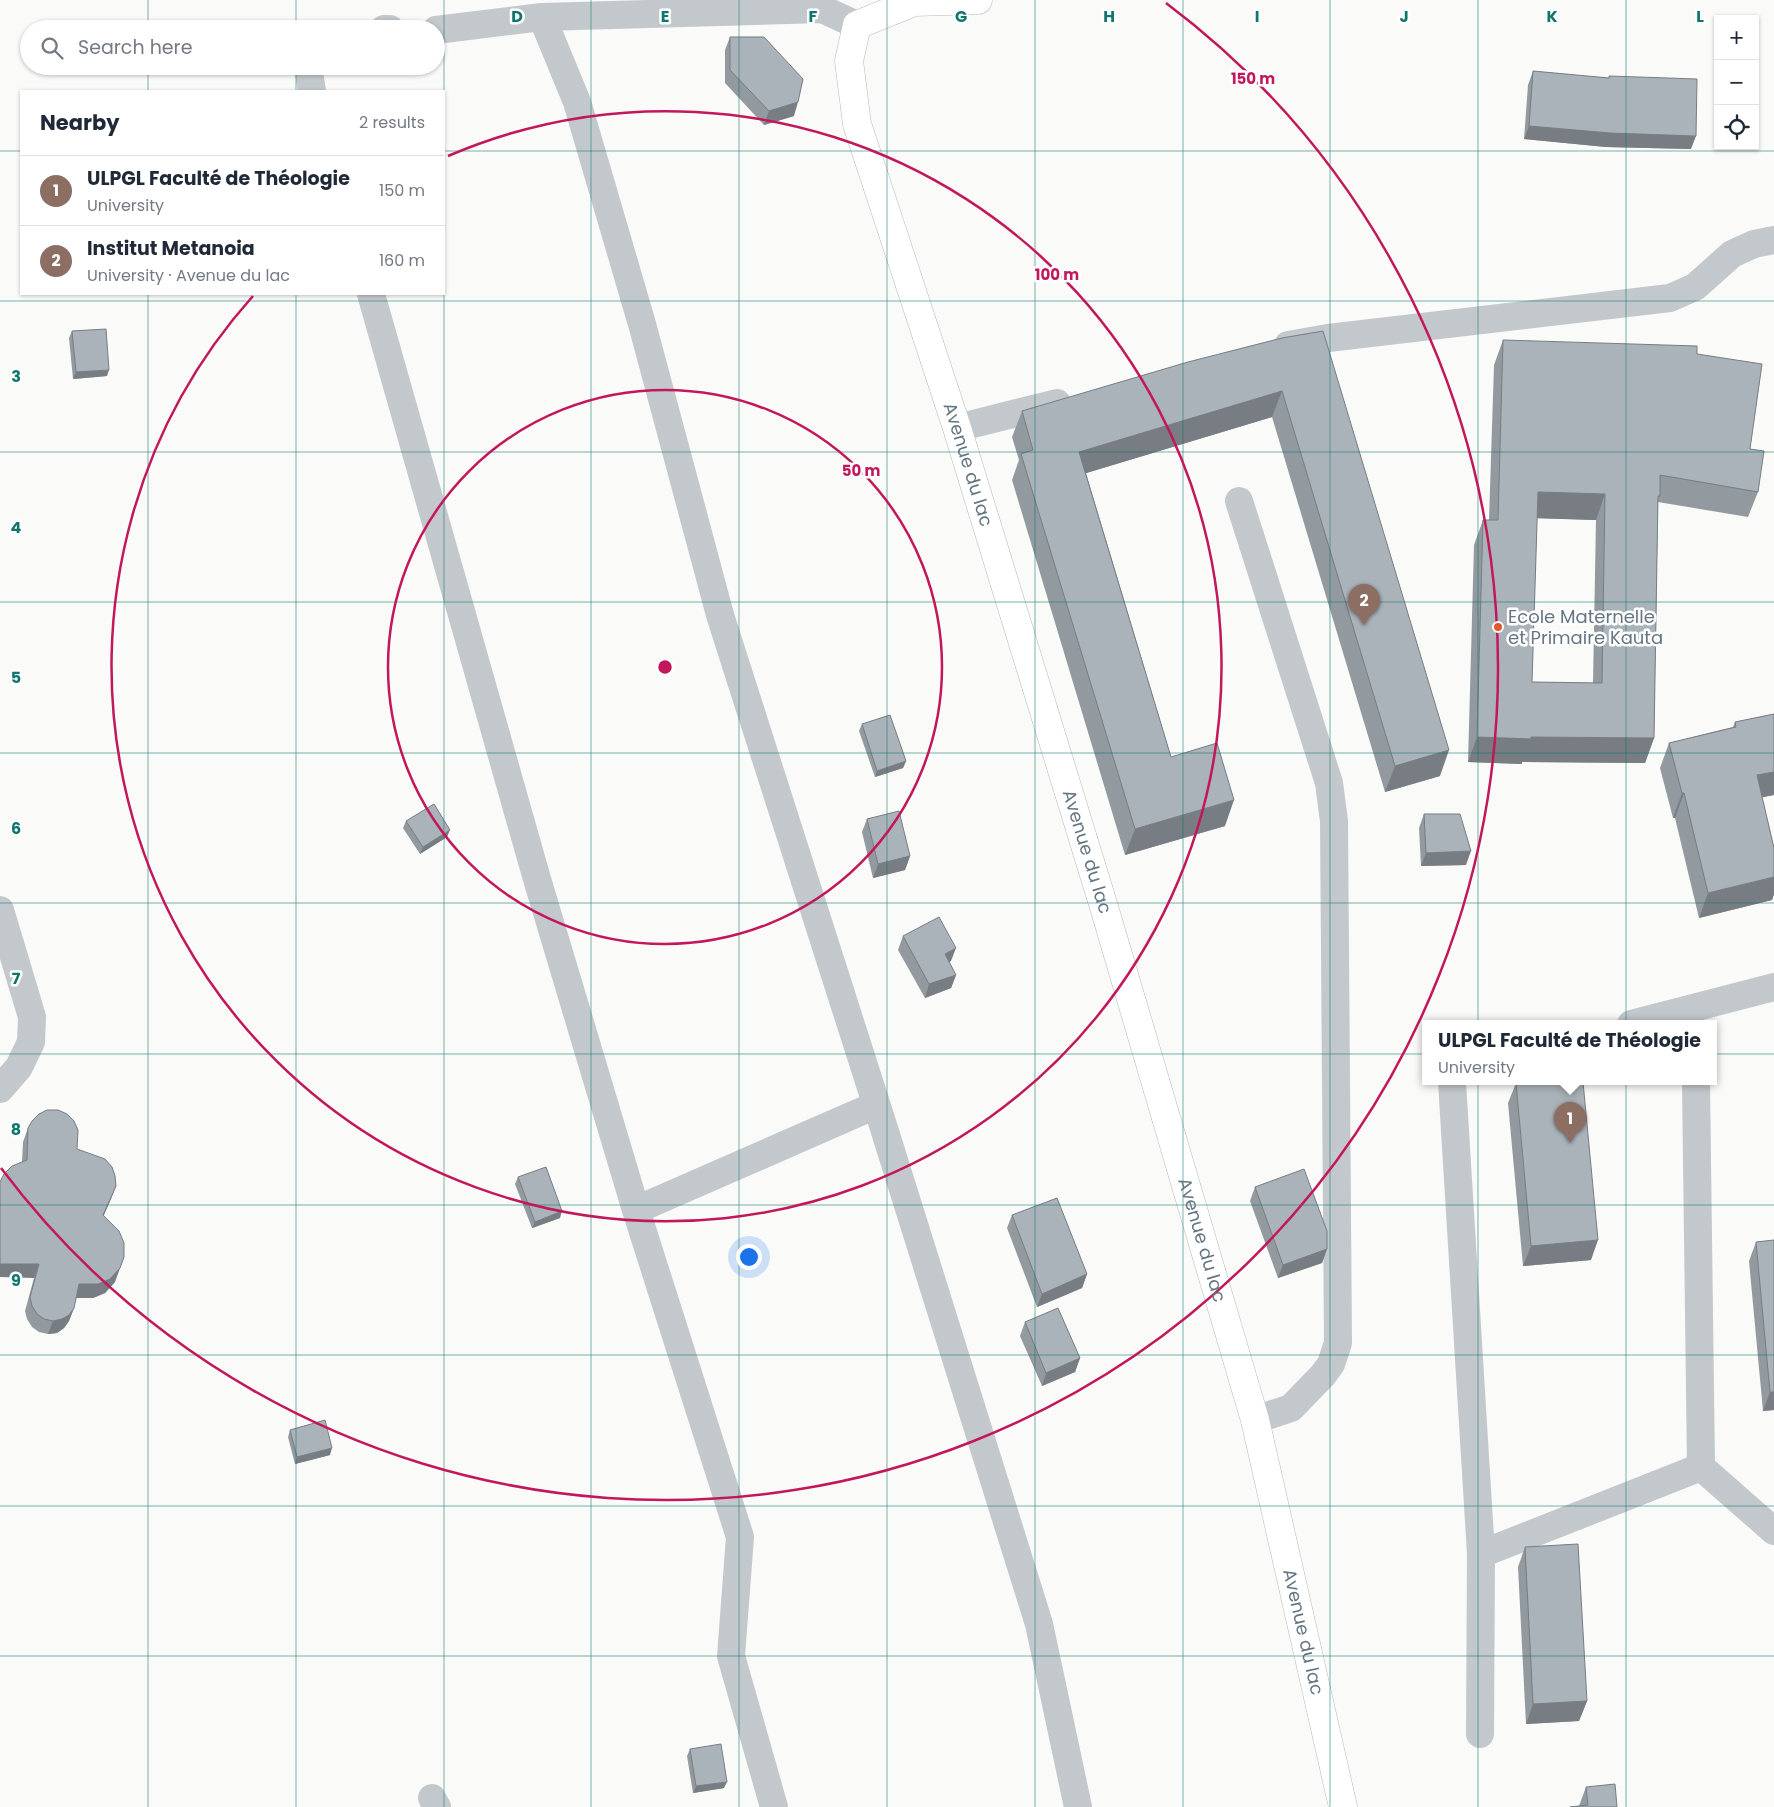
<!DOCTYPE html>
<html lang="en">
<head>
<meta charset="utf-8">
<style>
	body { margin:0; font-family:Poppins,sans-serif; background:#f2f2f3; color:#1f2937 }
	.controls { position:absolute; right:15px; top:15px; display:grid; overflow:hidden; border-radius:0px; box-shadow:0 1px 4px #0004 }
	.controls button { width:45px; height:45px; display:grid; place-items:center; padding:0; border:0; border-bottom:1px solid #e0e1e3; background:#fff; color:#1f2937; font:25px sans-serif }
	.you { position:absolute; left:748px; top:1256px; width:18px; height:18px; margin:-12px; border:4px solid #fff; border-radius:50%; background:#1a73e8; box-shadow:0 0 0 8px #1a73e833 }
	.badge { display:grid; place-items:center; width:32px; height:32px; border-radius:50%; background:#e4572e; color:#fff; font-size:16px; font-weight:700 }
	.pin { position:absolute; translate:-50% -41px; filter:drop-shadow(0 1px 2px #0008) }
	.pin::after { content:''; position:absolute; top:26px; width:18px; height:15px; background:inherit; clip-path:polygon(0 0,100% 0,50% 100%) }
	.popup { position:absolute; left:1422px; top:1020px; width:295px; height:65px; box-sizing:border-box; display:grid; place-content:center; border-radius:0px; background:#fff; filter:drop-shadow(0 1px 4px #0005); font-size:16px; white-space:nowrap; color:#747a83 }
	.popup b { font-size:19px; color:#1f2937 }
	.popup::after { content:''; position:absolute; left:50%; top:100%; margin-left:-10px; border:10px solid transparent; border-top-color:#fff }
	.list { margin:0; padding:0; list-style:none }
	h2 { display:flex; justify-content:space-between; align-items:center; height:65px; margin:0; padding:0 20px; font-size:21px }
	h2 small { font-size:16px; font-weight:400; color:#747a83 }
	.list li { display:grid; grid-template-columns:32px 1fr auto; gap:15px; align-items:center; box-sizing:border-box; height:70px; padding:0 20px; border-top:1px solid #e0e1e3 }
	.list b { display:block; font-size:19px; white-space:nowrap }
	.list p { margin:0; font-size:16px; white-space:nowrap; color:#747a83 }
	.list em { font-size:16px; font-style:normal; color:#747a83 }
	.icon { flex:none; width:28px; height:28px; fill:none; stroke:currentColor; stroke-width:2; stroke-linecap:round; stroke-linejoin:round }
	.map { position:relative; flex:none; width:1774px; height:1807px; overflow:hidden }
	.search { position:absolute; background:#fff; box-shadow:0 1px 4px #0004; left:20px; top:20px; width:425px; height:55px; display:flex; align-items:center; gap:12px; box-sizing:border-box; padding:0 18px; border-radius:28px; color:#747a83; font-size:19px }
	.panel { position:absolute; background:#fff; box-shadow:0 1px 4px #0004; left:20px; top:90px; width:425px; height:205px; border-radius:0px }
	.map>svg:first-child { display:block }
</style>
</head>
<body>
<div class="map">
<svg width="1774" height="1807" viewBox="0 0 1774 1807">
	<rect width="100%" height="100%" fill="#fafaf8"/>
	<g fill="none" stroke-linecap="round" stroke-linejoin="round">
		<g stroke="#b5babe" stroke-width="29">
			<g id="major">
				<path id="s1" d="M 978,0 L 914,2 L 857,25 L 849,61 L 857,124 L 957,428 L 1104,907 L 1255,1420 L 1343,1807"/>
			</g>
		</g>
		<g stroke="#c3c8cc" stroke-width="28">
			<path d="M 542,17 L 577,102 L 642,324 L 720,615 L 882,1122 L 1039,1624 L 1078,1807"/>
			<path d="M 384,29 L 390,29"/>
			<path d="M 436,30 L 542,17 L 822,9 L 857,25"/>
			<path d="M 308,66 L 312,91"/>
			<path d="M 371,294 L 537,879 L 636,1210 L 740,1537 L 731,1656 L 774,1807"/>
			<path d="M 1288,345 L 1328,338 L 1670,298 L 1695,287 L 1732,254 L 1754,244 L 1774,240"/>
			<path d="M 957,428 L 1057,403"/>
			<path d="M 1239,501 L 1329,783 L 1334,821 L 1338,1343 L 1331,1364 L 1323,1375 L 1291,1408 L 1255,1420"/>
			<path d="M 0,910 L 32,1017 L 31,1042 L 19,1067 L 0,1089"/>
			<path d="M 1631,1024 L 1774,987"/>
			<path d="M 1452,1082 L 1481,1554 L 1480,1734"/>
			<path d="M 636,1210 L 876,1105"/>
			<path d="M 1701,1467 L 1774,1531"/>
			<path d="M 1481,1554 L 1701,1467 L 1696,1082"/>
			<path d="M 432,1798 L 437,1807"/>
		</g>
		<use href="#major" stroke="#fff" stroke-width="28"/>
	</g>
	<g fill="#929a9f" fill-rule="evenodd">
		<path d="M 730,37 L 794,116 L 764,125 L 725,83 L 725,50 Z"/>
		<path d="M 1533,71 L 1609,78 L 1609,76 L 1691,149 L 1606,147 L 1524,139 L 1528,85 Z"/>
		<path d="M 72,331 L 107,376 L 73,379 L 69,338 Z"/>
		<path d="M 1282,338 L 1440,776 L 1385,792 L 1272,417 L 1086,473 L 1171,757 L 1225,826 L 1125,855 L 1012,480 L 1019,460 L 1012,437 L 1022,411 Z"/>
		<path d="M 1503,340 L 1697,354 L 1750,449 L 1758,492 L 1748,517 L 1658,502 L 1654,738 L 1645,763 L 1522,762 L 1522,764 L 1468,762 L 1474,545 L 1483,520 L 1489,520 L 1494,365 ZM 1537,518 L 1596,520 L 1593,683 L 1532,682 Z"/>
		<path d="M 1774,714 L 1774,795 L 1762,797 L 1774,848 L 1774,894 L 1772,900 L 1699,918 L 1675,818 L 1673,818 L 1660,768 L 1669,743 L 1733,727 L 1735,722 Z"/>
		<path d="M 862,724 L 906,761 L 903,768 L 875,777 L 859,731 Z"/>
		<path d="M 1424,814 L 1466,865 L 1421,866 L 1419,828 Z"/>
		<path d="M 867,819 L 910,856 L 905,870 L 873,878 L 862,832 Z"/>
		<path d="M 406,821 L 447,837 L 420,854 L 403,828 Z"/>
		<path d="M 903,936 L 951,961 L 949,962 L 956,975 L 951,988 L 925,998 L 898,950 Z"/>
		<path d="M 1516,1083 L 1591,1260 L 1523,1266 L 1508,1103 Z"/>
		<path d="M 28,1128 L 77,1149 L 116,1186 L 104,1215 L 115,1282 L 105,1293 L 93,1298 L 76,1298 L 74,1308 L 69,1321 L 64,1328 L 57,1333 L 48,1334 L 39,1332 L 32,1327 L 27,1319 L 25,1311 L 34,1278 L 22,1162 L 23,1142 Z"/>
		<path d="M 518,1177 L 560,1218 L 532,1228 L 515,1184 Z"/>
		<path d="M 1255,1187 L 1327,1249 L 1322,1263 L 1278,1278 L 1250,1201 Z"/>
		<path d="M 1012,1215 L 1087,1274 L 1082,1288 L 1037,1307 L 1007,1228 Z"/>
		<path d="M 1756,1242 L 1774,1410 L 1763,1411 L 1749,1261 Z"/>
		<path d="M 1025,1322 L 1080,1358 L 1075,1372 L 1042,1386 L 1020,1336 Z"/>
		<path d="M 290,1430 L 330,1455 L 295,1464 L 288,1437 Z"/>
		<path d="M 1525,1547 L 1587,1701 L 1579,1721 L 1526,1724 L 1518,1567 Z"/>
		<path d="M 690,1749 L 724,1788 L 693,1793 L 687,1756 Z"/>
		<path d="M 1586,1787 L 1617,1807 L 1579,1806 Z"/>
	</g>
	<g fill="#777d82">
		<path d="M 798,102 L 794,116 L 764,125 L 769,111 Z"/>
		<path d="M 1529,126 L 1696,136 L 1691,149 L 1606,147 L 1524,139 Z"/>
		<path d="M 109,370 L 107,376 L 73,379 L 76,372 Z"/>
		<path d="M 1282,391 L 1272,417 L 1070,478 L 1079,452 Z"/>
		<path d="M 1538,492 L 1605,494 L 1596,520 L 1528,518 Z"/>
		<path d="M 1477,737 L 1531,737 L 1654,738 L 1645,763 L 1522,762 L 1522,764 L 1468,762 Z"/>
		<path d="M 1449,750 L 1440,776 L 1385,792 L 1395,766 Z"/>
		<path d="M 906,761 L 903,768 L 875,777 L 877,771 Z"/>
		<path d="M 1774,772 L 1774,795 L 1748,800 L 1757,775 Z"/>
		<path d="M 1682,793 L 1684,793 L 1675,818 L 1673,818 Z"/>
		<path d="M 1234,800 L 1225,826 L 1125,855 L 1135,829 Z"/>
		<path d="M 450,830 L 447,837 L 420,854 L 423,847 Z"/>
		<path d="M 1471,851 L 1466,865 L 1421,866 L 1426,853 Z"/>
		<path d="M 910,856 L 905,870 L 873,878 L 878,864 Z"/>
		<path d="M 1774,877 L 1774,894 L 1772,900 L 1699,918 L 1708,893 Z"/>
		<path d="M 956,948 L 951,961 L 940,967 L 945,954 Z"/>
		<path d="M 956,975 L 951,988 L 925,998 L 929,984 Z"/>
		<path d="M 116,1186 L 111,1199 L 98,1228 L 103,1215 Z"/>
		<path d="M 562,1211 L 560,1218 L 532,1228 L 535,1222 Z"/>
		<path d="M 1598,1240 L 1591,1260 L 1523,1266 L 1531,1246 Z"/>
		<path d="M 1327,1249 L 1322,1263 L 1278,1278 L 1283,1265 Z"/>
		<path d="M 124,1257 L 115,1282 L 105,1293 L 93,1298 L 74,1298 L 79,1284 Z"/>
		<path d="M 0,1264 L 39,1264 L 34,1278 L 0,1277 Z"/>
		<path d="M 1087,1274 L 1082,1288 L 1037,1307 L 1042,1294 Z"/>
		<path d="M 74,1308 L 69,1321 L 64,1328 L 57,1333 L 48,1334 L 53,1321 Z"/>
		<path d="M 1080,1358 L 1075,1372 L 1042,1386 L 1046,1373 Z"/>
		<path d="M 1770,1392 L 1774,1392 L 1774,1410 L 1763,1411 Z"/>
		<path d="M 332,1448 L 330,1455 L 295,1464 L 297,1457 Z"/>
		<path d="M 1587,1701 L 1579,1721 L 1526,1724 L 1533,1704 Z"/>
		<path d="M 727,1782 L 724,1788 L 693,1793 L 696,1786 Z"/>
	</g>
	<g fill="#aab3b9" stroke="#777d82" fill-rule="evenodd">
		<path d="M 730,37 L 764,37 L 803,79 L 798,102 L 769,111 L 730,70 Z"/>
		<path d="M 1533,71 L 1609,78 L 1609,76 L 1697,79 L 1696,136 L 1610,133 L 1529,126 Z"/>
		<path d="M 106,329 L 109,370 L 76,372 L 72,331 Z"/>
		<path d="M 1323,331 L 1449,750 L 1395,766 L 1282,391 L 1079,452 L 1171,757 L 1217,743 L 1234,800 L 1135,829 L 1021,454 L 1033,450 L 1022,411 L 1188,362 L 1282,338 Z"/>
		<path d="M 1503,340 L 1697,346 L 1697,354 L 1762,364 L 1750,449 L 1764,451 L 1758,492 L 1660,475 L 1660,496 L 1658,496 L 1654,738 L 1531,737 L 1531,739 L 1477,737 L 1483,520 L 1498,520 ZM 1538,492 L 1605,494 L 1602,683 L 1532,682 Z"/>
		<path d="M 1774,714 L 1774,772 L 1757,775 L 1774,848 L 1774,877 L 1708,893 L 1684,793 L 1682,793 L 1669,743 L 1736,727 L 1735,722 Z"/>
		<path d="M 890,715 L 906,761 L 877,771 L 862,724 Z"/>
		<path d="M 434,804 L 450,830 L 423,847 L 406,821 Z"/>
		<path d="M 899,811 L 910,856 L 878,864 L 867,819 Z"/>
		<path d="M 1424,814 L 1460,814 L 1471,851 L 1426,853 Z"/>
		<path d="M 939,917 L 956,948 L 945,954 L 956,975 L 929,984 L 903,936 Z"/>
		<path d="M 1531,1082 L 1583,1082 L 1598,1240 L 1531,1246 L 1516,1083 Z"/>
		<path d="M 47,1110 L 58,1110 L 67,1114 L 74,1121 L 78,1130 L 77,1149 L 105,1159 L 112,1167 L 115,1176 L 116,1186 L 103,1215 L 119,1231 L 124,1243 L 124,1257 L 120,1268 L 110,1279 L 98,1284 L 79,1284 L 74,1308 L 69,1315 L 62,1319 L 53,1321 L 44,1319 L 37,1314 L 32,1306 L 30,1297 L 39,1264 L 0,1264 L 0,1182 L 4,1174 L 12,1166 L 27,1160 L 28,1128 L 32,1121 L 39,1114 Z"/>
		<path d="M 546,1167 L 562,1211 L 535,1222 L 518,1177 Z"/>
		<path d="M 1304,1169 L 1327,1231 L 1327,1249 L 1283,1265 L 1255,1187 Z"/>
		<path d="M 1057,1198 L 1087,1274 L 1042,1294 L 1012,1215 Z"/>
		<path d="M 1774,1240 L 1774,1392 L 1770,1392 L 1756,1242 Z"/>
		<path d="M 1058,1308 L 1080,1358 L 1046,1373 L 1025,1322 Z"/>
		<path d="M 325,1420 L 332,1448 L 297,1457 L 290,1430 Z"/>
		<path d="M 1578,1544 L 1587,1701 L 1533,1704 L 1525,1547 Z"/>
		<path d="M 721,1744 L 727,1782 L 696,1786 L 690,1749 Z"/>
		<path d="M 1615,1784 L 1617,1807 L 1570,1807 L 1588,1805 L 1586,1787 Z"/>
	</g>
	<path fill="none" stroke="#0f766e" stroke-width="1" stroke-opacity="0.55" d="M 148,0 L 148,29M 296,0 L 296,29M 444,0 L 444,91M 591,0 L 591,1807M 739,0 L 739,1807M 887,0 L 887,1807M 1035,0 L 1035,1807M 1183,0 L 1183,1807M 1330,0 L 1330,1807M 1478,0 L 1478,1807M 1626,0 L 1626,1807M 148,66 L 148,91M 296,66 L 296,91M 0,151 L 21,151M 444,151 L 1774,151M 148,294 L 148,1807M 296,294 L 296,1807M 444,294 L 444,1807M 0,301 L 1774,301M 0,452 L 1774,452M 0,602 L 1774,602M 0,753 L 1774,753M 0,903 L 1774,903M 0,1054 L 1774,1054M 0,1205 L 1774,1205M 0,1355 L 1774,1355M 0,1506 L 1774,1506M 0,1656 L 1774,1656"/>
	<g fill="none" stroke="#c2185b" stroke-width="2.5">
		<circle cx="665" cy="667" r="277"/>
		<path d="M448 156A555 555 0 1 1 253 296"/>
		<path d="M1166 3A832 832 0 1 1 1 1168"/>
	</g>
	<circle fill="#e4572e" stroke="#fff" stroke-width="2" cx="1498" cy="627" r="5"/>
	<g text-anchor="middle" stroke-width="5" stroke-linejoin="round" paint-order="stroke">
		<g font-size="18" fill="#657683" stroke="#fff">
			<text dy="6" stroke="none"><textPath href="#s1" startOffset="584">Avenue du lac</textPath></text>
			<text dy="6" stroke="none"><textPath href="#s1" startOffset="989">Avenue du lac</textPath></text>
			<text dy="6" stroke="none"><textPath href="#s1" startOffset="1394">Avenue du lac</textPath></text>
			<text dy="6" stroke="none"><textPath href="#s1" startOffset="1799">Avenue du lac</textPath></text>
		</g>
		<g font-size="18" fill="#657683" stroke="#fff" text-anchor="start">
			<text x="1508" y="623">Ecole Maternelle<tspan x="1508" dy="21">et Primaire Kauta</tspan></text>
		</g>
	</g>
	<g font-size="16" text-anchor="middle" font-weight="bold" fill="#0f766e" stroke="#fff" stroke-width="5" stroke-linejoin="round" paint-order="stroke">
		<text x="517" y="22">D</text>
		<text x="665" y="22">E</text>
		<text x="813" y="22">F</text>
		<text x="961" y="22">G</text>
		<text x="1109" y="22">H</text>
		<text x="1257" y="22">I</text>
		<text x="1404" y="22">J</text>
		<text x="1552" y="22">K</text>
		<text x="1700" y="22">L</text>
		<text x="16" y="382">3</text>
		<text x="16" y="533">4</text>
		<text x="16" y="683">5</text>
		<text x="16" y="834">6</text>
		<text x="16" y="984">7</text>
		<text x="16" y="1135">8</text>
		<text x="16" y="1286">9</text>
	</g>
	<circle cx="665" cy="667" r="8" fill="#c2185b" stroke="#fff" stroke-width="2.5"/>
	<g font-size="15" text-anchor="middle" font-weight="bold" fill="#c2185b" stroke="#fff" stroke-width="5" stroke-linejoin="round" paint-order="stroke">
		<text x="1253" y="84">150 m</text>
		<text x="1057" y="280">100 m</text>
		<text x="861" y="476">50 m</text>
	</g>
</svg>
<div class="controls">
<button>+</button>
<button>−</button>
<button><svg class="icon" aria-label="locate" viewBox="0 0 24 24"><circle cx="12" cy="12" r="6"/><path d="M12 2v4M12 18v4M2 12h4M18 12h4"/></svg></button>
</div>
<div class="you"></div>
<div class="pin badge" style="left:1570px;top:1143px;background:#8d6e63">1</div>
<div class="popup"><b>ULPGL Faculté de Théologie</b>University</div>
<div class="pin badge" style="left:1364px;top:625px;background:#8d6e63">2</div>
<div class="search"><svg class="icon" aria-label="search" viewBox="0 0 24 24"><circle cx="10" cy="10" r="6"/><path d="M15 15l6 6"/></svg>Search here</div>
<section class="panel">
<h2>Nearby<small>2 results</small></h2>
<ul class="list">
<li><span class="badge" style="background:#8d6e63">1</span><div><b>ULPGL Faculté de Théologie</b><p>University</p></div><em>150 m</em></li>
<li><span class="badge" style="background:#8d6e63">2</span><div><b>Institut Metanoia</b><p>University · Avenue du lac</p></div><em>160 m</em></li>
</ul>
</section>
</div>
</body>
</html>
